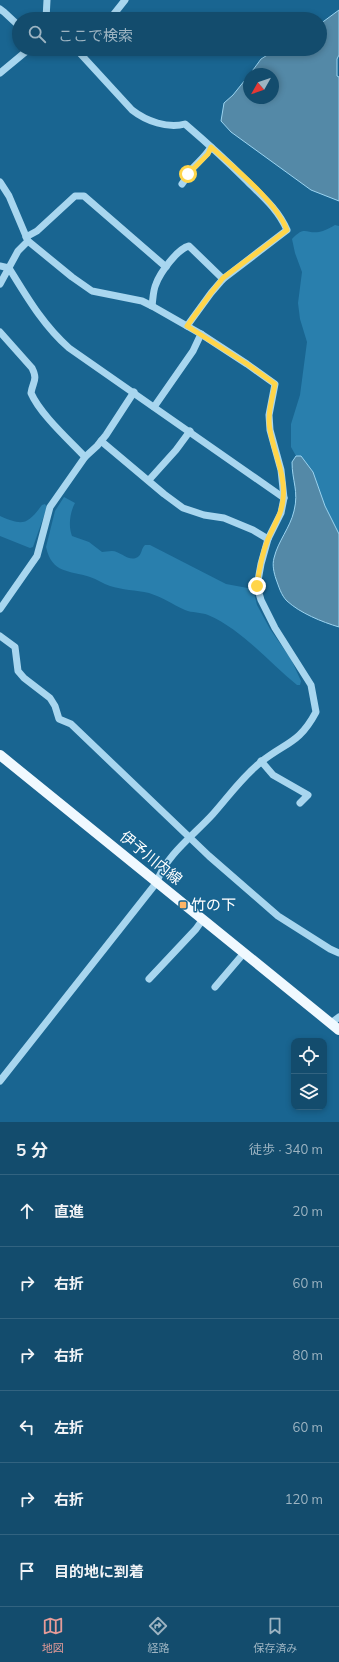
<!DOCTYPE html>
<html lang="ja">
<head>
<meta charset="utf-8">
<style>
	body { margin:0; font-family:Mulish,"Noto Sans JP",sans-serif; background:#205675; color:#f1f3f6 }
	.controls { position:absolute; right:12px; bottom:12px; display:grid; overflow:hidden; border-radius:8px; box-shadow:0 2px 6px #0003 }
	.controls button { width:36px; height:36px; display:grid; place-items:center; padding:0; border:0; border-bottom:1px solid #326380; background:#134c6d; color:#f1f3f6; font:20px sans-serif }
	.compass { position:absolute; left:243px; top:68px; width:36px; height:36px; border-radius:50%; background:#134c6d; box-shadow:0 2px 6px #0003; rotate:230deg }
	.stop { position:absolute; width:12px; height:12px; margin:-9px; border:3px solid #ffd54a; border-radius:50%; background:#fff }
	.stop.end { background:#ffd54a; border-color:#fff; box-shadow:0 1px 4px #0008 }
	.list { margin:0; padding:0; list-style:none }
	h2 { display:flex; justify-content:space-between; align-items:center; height:52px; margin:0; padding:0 16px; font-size:17px }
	h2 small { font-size:13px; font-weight:400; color:#9db4c2 }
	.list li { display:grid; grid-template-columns:26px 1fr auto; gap:12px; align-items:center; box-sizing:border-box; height:72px; padding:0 16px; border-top:1px solid #326380 }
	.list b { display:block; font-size:15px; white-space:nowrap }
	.list em { font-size:13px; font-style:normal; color:#9db4c2 }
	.icon { flex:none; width:22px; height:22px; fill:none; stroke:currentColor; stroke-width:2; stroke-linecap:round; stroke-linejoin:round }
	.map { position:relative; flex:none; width:339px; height:1122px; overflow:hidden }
	.search { position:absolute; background:#134c6d; box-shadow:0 2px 6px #0003; left:12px; right:12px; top:12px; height:44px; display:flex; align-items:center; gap:10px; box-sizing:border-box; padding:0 14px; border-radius:22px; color:#9db4c2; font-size:15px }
	.sheet { height:484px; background:#134c6d }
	nav { display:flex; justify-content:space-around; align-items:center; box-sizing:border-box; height:56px; border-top:1px solid #326380; background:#134c6d; font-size:11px; color:#9db4c2 }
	nav a { display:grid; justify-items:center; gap:2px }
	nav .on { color:#e69b98 }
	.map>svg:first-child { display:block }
</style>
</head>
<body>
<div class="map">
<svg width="339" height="1122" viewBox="0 0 339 1122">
	<rect width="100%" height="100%" fill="#196591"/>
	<g fill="#297fad">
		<path d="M 335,225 L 339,226 L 339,534 L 325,506 L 313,472 L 301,456 L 296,456 L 291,447 L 291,424 L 300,395 L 307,342 L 300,319 L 298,303 L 302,272 L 295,253 L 292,239 C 305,225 306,234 319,232 C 324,231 330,228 335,225 Z"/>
		<path d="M 64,497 L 75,503 C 70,512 68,526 72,536 L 89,542 L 102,552 C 105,552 108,551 112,551 C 121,551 130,564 139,556 C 142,553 141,549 145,545 L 150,545 L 226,584 L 253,589 L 257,605 L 270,629 L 291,659 L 301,681 L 300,685 L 297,685 C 268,662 243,630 208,615 C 201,612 192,613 185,610 C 172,604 162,597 149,593 C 136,590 122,590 110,586 C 103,584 97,579 90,577 C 69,570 52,574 46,547 L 55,511 Z"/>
		<path d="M 45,504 L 47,507 L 33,547 L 30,548 L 0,536 L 0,516 C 23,526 27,525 42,505 Z"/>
	</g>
	<g fill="#5489a7" stroke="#9bd4f1">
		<path d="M 339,10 L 339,55 L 337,59 L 337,76 L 339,77 L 339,201 L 311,190 L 231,132 L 221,121 L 224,103 L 233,95 L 249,75 L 249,98 L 273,98 L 273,74 L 250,74 L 261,59 L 277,49 L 320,49 L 320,24 Z"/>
		<path d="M 296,456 L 301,456 L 313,472 L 325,506 L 339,534 L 339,627 C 322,622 300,613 287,601 C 281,595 279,587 276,579 C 274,573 272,565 274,558 C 278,541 290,528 294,511 C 299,491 292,481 292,462 Z"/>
	</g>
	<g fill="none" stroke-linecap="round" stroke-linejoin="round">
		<g stroke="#a8d6ef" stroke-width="7">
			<path d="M 0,9 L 4,12 L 19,26"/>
			<path d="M 46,19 L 47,0"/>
			<path d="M 110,19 L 125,0"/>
			<path d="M 76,49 L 132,110 C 146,121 168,129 185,124 C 206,142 227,161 247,181 C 262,196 278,209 287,230 L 223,279 L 211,293 L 187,326"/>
			<path d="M 0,73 L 29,49"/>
			<path d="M 0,182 L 9,196 L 28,241 L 72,277 L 92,291 L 142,301 L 152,306 L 201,334 L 247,364 L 275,384 L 269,415 L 270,430 L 281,470 L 284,498 L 281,513 L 268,539 L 261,564 L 257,586 L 261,600 L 275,628 L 311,685 L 316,712 C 299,744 286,742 261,762 C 242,777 229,796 213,814 C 195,834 165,856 157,882 L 0,1081"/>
			<path d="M 182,184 C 186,179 187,175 191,170 C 198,162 206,156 211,147"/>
			<path d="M 26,237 L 37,231 L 75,196 L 84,196 L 166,267"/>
			<path d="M 0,266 L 9,268 C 27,297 43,325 69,348 L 284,498"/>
			<path d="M 0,284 L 18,251 L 28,241"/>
			<path d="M 152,306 C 153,299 153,290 156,284 C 160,273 177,249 189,246 L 223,279"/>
			<path d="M 0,332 L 32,368 C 38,380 33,381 31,393 C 40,414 69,440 85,457"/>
			<path d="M 154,407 L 193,351 L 201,334"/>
			<path d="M 101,441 L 164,494 L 183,508 L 204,515 L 224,518 L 253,530 L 268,539"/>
			<path d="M 149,480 L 176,450 L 190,431"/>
			<path d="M 0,609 L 37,556 L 50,507 L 85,457 L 97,446 L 106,435 L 134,392"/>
			<path d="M 0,636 L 15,647 L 18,671 L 24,678 L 50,698 L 55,706 L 59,719 L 71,724 L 209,856 L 278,916 L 330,949 L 339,953"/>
			<path d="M 261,761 L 273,775 L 308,795 L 300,803"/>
			<path d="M 149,979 L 196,929 L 203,919"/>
			<path d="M 215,987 L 244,953"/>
			<path d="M 331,1023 L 339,1017"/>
		</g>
		<path stroke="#f0f9ff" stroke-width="10" d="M 0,755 L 339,1030"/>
	</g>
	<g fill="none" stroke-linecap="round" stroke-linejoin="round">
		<path stroke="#ffd54a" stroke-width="5" d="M 188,174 L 208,154 L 211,147 C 235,169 275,200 287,230 L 223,278 L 211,293 L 187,326 L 247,364 L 275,384 C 272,400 267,415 270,430 C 274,453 286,476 283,499 C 282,514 274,525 268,539 C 262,554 259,570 257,586"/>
	</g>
	<rect fill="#ffb566" stroke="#196591" stroke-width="1.5" x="179" y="901" width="8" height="8" rx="2"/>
	<g text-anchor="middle" stroke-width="3" stroke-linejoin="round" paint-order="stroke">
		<g font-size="15" fill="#fff" stroke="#196591">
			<text transform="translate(151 858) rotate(39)" y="5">伊予川内線</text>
		</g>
		<g font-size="15" fill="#fff" stroke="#196591" text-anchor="start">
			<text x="191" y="910">竹の下</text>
		</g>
	</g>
</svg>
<div class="controls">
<button><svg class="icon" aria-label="locate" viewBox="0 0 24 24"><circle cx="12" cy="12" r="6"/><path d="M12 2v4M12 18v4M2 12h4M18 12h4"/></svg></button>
<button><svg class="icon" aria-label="layers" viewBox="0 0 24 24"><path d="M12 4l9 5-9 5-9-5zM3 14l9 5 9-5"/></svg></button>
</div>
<svg class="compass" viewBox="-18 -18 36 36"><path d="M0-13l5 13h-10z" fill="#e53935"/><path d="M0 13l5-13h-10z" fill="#9db4c2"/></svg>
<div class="stop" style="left:188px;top:174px"></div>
<div class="stop end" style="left:257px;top:586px"></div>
<div class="search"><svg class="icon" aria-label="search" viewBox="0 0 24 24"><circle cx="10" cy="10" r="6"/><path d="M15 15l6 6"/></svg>ここで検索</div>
</div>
<section class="sheet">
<h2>5 分<small>徒歩 · 340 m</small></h2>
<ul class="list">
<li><svg class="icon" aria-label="ahead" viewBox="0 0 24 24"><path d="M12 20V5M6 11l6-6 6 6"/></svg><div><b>直進</b></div><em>20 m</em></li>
<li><svg class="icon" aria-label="right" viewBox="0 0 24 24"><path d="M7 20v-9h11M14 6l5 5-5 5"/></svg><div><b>右折</b></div><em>60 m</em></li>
<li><svg class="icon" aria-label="right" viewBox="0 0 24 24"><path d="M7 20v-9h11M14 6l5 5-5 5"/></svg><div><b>右折</b></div><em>80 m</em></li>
<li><svg class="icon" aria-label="left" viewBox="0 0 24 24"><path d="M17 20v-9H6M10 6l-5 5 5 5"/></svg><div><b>左折</b></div><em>60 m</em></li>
<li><svg class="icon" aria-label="right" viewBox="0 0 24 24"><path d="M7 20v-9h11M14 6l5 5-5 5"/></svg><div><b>右折</b></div><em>120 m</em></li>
<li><svg class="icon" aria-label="arrive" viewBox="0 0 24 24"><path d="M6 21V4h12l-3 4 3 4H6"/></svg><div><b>目的地に到着</b></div></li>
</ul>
</section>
<nav>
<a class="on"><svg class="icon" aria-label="map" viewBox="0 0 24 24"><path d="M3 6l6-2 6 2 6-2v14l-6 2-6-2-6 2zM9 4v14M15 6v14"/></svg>地図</a>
<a><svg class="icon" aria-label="directions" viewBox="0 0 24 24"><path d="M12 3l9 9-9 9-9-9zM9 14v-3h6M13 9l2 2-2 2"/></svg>経路</a>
<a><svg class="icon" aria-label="saved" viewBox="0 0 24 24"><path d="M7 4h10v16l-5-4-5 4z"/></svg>保存済み</a>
</nav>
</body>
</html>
